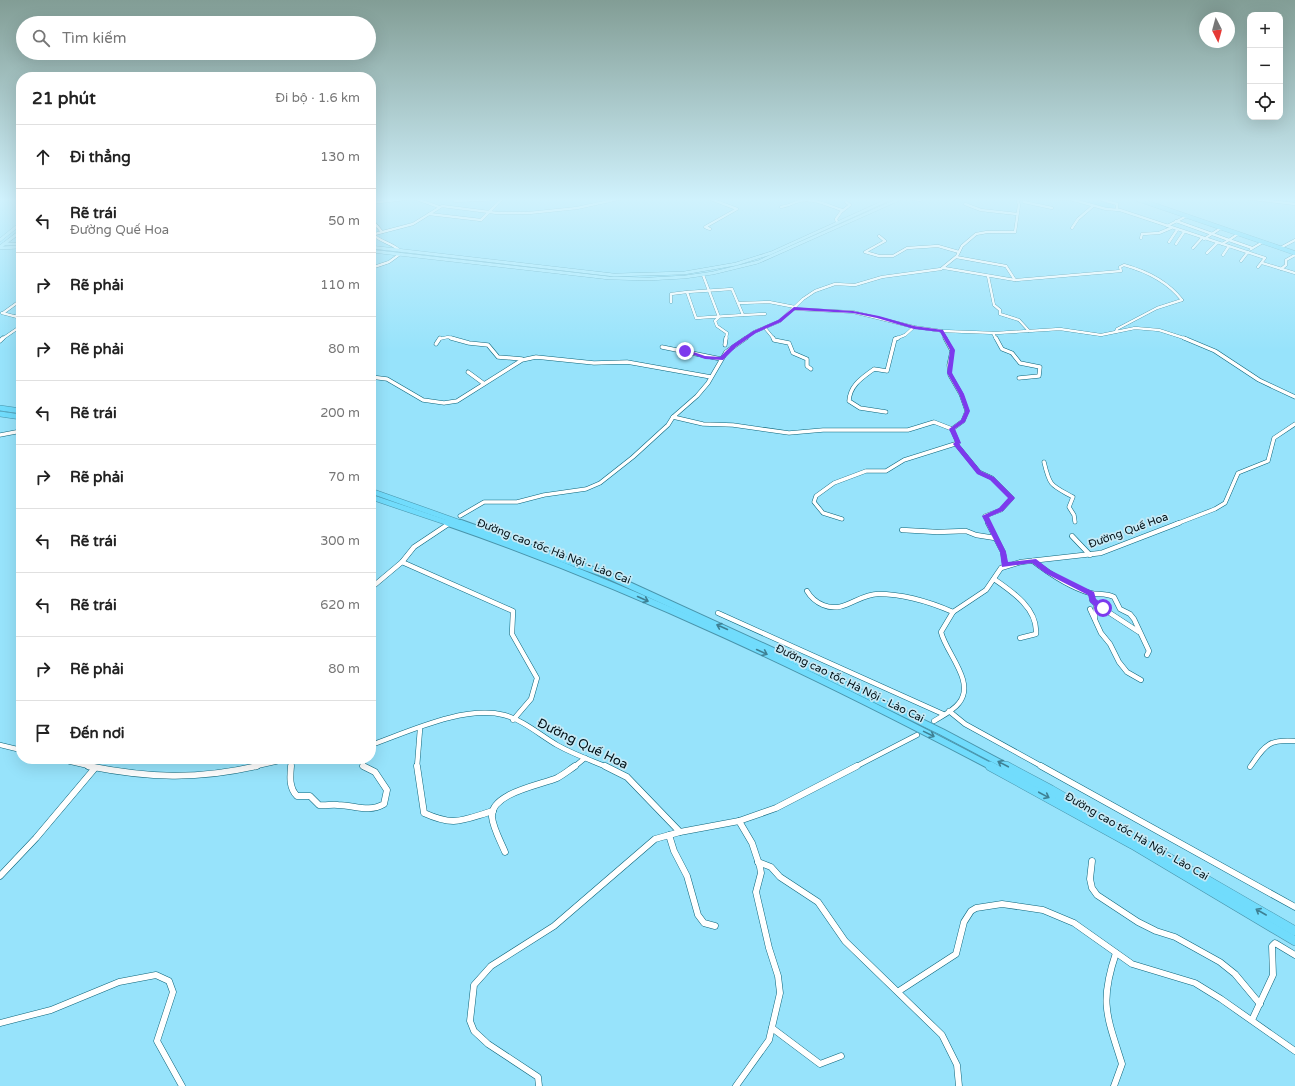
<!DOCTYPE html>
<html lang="vi">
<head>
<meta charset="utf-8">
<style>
	body { margin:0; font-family:"Varela Round",sans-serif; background:#f6f6f6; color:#222 }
	.controls { position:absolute; right:12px; top:12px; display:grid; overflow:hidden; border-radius:8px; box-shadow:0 4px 16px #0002 }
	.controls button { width:36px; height:36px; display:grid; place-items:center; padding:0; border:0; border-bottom:1px solid #e0e0e0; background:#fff; color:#222; font:20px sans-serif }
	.compass { position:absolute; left:1199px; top:12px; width:36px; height:36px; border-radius:50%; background:#fff; box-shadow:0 4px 16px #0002; rotate:174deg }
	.stop { position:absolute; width:12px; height:12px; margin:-9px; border:3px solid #7c3aed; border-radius:50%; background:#fff }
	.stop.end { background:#7c3aed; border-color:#fff; box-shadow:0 1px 4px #0008 }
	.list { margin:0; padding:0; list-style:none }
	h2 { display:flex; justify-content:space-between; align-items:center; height:52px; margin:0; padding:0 16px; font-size:17px }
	h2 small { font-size:13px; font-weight:400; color:#767676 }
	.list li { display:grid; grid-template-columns:26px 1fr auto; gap:12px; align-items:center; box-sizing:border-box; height:64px; padding:0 16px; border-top:1px solid #e0e0e0 }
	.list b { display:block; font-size:15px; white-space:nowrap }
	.list p { margin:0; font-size:13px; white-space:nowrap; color:#767676 }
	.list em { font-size:13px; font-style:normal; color:#767676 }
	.icon { flex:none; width:22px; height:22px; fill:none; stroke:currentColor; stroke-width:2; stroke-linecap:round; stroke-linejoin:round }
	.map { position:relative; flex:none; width:1295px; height:1086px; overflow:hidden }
	.search { position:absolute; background:#fff; box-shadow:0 4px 16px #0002; left:16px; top:16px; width:360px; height:44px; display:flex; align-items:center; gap:10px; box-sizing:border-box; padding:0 14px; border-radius:22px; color:#767676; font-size:15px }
	.panel { position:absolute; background:#fff; box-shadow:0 4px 16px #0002; left:16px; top:72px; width:360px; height:692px; border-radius:16px }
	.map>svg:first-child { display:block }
</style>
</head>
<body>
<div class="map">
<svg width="1295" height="1086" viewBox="0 0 1295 1086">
	<rect width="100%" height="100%" fill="#97e3fb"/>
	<path fill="#69dbfc" d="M 1068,198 L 1093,198 L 1114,205 L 1114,209 L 1097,206 Z"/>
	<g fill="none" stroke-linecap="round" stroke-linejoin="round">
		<g stroke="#0b647a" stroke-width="3">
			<g id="minor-far3">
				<path d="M 708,198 L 737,209 L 705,227 L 710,229"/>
				<path d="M 908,198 L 920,200 L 923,198"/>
				<path d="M 1096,198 L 1117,204 L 1117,209"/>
				<path d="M 1244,198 L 1295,204"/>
				<path d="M 1017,199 L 1070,199 L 1106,209 L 1120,210 L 1265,258 L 1258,267"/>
				<path d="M 455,201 L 502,199"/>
				<path d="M 1024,202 L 1052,208"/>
				<path d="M 371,203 L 414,198 L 439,207"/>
				<path d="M 965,204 L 981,210 L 1017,214"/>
				<path d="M 781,207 C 788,206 790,205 796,202 C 810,196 829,206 842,210"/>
				<path d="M 429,214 L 481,220 L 503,198"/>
				<path d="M 371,219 L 377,226"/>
				<path d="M 1176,221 L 1229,240 L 1222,244"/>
				<path d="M 837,222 L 836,219 L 841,212 L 850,205 L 846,202"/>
				<path d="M 1167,226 L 1187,216"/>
				<path d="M 371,228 L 377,226 L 382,232"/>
				<path d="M 1072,228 L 1078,219 L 1093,206"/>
				<path d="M 373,234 C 378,241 392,243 399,250"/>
				<path d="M 1238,234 L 1229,240 L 1252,248"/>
				<path d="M 371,235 L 413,224 L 442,206 L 497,213 L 529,213 L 577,208 L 623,198"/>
				<path d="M 879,236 L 885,241 L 865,252 L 879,256 L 893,256 L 907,248 L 938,246 L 959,252"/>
				<path d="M 1141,238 L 1142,234 L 1159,233 L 1171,228"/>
				<path d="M 1204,239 L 1221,228"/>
				<path d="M 1169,242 L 1177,230"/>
				<path d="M 1176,244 L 1184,232"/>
				<path d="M 1193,248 L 1202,238"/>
				<path d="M 1280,248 L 1295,240"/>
				<path d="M 1251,249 L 1263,242"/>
				<path d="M 1207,253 L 1217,243"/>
				<path d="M 1223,255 L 1229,246"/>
				<path d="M 956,257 L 1006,266 L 1015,280"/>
				<path d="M 1241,261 L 1248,252"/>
				<path d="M 1262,263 L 1295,273"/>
				<path d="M 371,268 L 389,262 L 400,254"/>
				<path d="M 944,268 L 1015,280 L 1121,271 L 1120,267 L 1124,265 C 1146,271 1168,282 1182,300"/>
				<path d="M 1281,269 L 1286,265 L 1286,260 L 1295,255"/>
				<path d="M 703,275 L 719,317"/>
				<path d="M 988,276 L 994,305 L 1000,310 L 1000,314 L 1019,320 L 1029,331"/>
				<path d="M 732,289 L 743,315 L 696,318 L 687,292 Z"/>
				<path d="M 671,302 L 671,294 L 687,292"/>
				<path d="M 738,303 L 769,302 L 795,307"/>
				<path d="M 794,309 L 853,312 L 914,327 L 942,331 L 996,333 L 1060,329 L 1101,335 L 1135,328 L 1159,330 L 1187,339"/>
				<path d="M 2,313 L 21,318"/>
				<path d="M 3,313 L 21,300"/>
				<path d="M 743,315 L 765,314"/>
				<path d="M 15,316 L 21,313"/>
				<path d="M 719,317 L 715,321 L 717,326 L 727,333 L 726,339"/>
				<path d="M 765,328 L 774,339"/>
				<path d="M 942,331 L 946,339"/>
				<path d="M 1116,332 L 1117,329 L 1157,308 L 1182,300"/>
				<path d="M 993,333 L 996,339"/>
				<path d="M 2,339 L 21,326"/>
				<path d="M 439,339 L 448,337 L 455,339"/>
				<path d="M 744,339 L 754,332 L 780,321 L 803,299 L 815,291 L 835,284 L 855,285 L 882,277 L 941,269 L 957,256 L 962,246 L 976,234 L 987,232 L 1015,232 L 1019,205 L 1017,198"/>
				<path d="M 895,339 L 905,335 L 914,327"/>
			</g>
		</g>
		<g stroke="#0b647a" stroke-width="4.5">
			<g id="minor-far2">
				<path d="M 451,338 L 469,343 L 488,345 L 498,357 L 522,359"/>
				<path d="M 773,338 L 774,340 L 789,343 L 793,353 L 807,359 L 807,366 L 811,369"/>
				<path d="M 996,338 L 1002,349 L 1012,353 L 1020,363 L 1040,367 L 1039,376 L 1019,378"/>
				<path d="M 1184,338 L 1215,351 L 1259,380 L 1295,397"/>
				<path d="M 0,341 L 3,338"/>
				<path d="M 436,344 L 440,338"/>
				<path d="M 725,345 L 726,338"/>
				<path d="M 662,347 L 721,359"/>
				<path d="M 468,372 L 483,383"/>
				<path d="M 371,377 L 387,379 L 423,400 L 444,403 L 457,401 L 522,360 L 536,357 L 594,363 L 627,362 L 711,377"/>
				<path d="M 886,412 L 860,408 L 849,401 C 850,385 862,378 874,369 L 887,371 L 895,339 L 898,338"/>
				<path d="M 673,417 L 703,424 L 733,425 L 789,433 L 823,430 L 908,430 L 934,422 L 952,429"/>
				<path d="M 0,435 L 21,431"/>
				<path d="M 956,444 L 979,472 L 992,478 L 1012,498 L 1001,510 L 985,516 L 989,524"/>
				<path d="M 1044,462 C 1050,487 1051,485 1073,497 L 1069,507 L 1074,515 L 1075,522"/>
				<path d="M 460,516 L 484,502 L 517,502 L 544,495 L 586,489 L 600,483 L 633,457 L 668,425 L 673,417 L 697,396 L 708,383 L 726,352 L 746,338"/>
				<path d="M 842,519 L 823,513 L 814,502 L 816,496 L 834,483 L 866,471 L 886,471 L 904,460 L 958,443 L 952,429 L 963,421 L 967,411 L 961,394 L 950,375 L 949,365 L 952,351 L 945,338"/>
				<path d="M 1176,524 L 1215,509 L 1225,503 L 1238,473 L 1268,461 L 1274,438 L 1295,424"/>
			</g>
		</g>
		<g stroke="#0b647a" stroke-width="5.5">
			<g id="minor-far1">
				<path d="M 988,523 L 1003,552 L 1005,565"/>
				<path d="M 902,530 L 937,532 L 966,531 L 976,535 L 995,538"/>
				<path d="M 1072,536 L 1090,555"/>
				<path d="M 1033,561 C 1050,574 1069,587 1090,593 C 1098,595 1106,593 1114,597 L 1120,609 L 1130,614 L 1134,619 L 1149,651 L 1147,655"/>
				<path d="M 402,562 L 513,611 L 512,634 L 537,678 L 531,699 L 513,720"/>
				<path d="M 994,579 C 1013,592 1038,609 1036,634 L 1020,638"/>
				<path d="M 371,588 L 402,562 L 414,547 L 447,525"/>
				<path d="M 807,591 C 811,598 816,602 823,605 C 844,614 858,594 878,594 C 904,594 930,602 953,612"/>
				<path d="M 1092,594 L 1092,600 L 1096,604 L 1139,632"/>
				<path d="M 1090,609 L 1101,633 L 1110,644 L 1119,662 L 1127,672 L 1141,680"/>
				<path d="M 718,613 L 943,714"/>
				<path d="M 1095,619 L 1096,604"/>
				<path d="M 949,711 L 965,724 L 1043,767"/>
				<path d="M 934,721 C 942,716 953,711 959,703 C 976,682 946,653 941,632 L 953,612 L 986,590 L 1001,568 L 1021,562 L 1101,553 L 1179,523"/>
				<path d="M 0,745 L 21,750"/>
				<path d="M 371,745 C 408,732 464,705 504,715 C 523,720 540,735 557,745 C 573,754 590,760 607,767"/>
				<path d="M 58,759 L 93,767"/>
				<path d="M 363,759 L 363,766 L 365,767"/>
				<path d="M 89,767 L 96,759"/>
				<path d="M 253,767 L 288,759"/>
				<path d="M 291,767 L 292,759"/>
				<path d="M 417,767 L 420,729"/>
				<path d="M 574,767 L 585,758"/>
				<path d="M 855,767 L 917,735"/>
				<path d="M 1250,767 C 1265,746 1267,739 1295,741"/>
			</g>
		</g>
		<g stroke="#0b647a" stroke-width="7">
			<g id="minor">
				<path d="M 88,766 C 149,778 196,780 257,766"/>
				<path d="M 291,766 C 290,777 289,788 297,796 L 310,796 L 319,805 C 325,806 332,804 338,805 C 354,805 369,813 384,804 L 387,790 L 375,772 L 363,766"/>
				<path d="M 417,766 L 424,813 C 455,827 462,820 493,811"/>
				<path d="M 605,766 L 627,777 L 680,832 L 739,821 L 776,808 L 857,766"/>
				<path d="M 1041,766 L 1295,907"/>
				<path d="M 669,835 L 674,851 L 687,876 L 698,915 L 704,923 L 715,926"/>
				<path d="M 505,852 C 501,842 493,828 492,817 C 490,793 541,785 557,778 C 563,775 569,770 575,766"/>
				<path d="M 1092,861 L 1090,879 L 1092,888 L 1097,895 L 1138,922 L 1156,931 L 1175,937 L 1220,962 L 1235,974 L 1260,1004"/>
				<path d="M 758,862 L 771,867 L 780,877 L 818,902 L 845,941 L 942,1035 L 957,1065 L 959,1086"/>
				<path d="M 0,876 L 36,838 L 95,768"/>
				<path d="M 899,991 L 956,954 L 964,922 L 971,911 L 976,908 L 1002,904 L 1043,910 L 1074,923 L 1132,964 L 1195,983 L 1221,999 L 1295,1051"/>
				<path d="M 1252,1020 L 1273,975 L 1272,946 L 1275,943 L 1295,955"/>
				<path d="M 0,1023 L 51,1010 L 119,982 L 156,975 L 169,981 L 173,992 L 157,1041 L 182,1086"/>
				<path d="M 772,1028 L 820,1064 L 841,1056"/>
				<path d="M 539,1086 L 538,1077 L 488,1044 L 474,1031 L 470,1021 L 474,985 L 491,966 L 554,926 L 655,839 L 680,832"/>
				<path d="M 736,1086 L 769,1040 L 780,993 L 778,976 L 769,948 L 756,892 L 761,873 L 760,867 L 752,843 L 739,821"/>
				<path d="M 1114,1086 L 1122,1064 C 1107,1016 1099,1003 1116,953"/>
			</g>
		</g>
		<g stroke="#4994ab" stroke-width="3.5">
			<g id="major">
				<path d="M 0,240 L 21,223"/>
				<path d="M 4,244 L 21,244"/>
				<path d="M 0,247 L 21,231"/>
				<path d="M 371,247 L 614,275 L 684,273 L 736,264 L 771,253 L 892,198"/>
				<path d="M 0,248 L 21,247"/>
				<path d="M 371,251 L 609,278 L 649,279 L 685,277 L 713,273 L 758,262 L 902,198"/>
			</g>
		</g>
		<g stroke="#4994ab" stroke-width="4.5">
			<path id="highway-far3" d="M 1134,198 L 1295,253"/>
		</g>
		<g stroke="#4994ab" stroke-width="6">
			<g id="highway-far2">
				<path d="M 0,408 L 21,411"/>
				<path d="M 0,414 L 21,417"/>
				<path d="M 371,491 L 464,524"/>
				<path d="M 371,497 L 451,524"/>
			</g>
		</g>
		<g stroke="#4994ab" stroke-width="8">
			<g id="highway-far1">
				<path d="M 448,523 C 636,588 816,674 992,767"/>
				<path d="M 461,523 L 607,575 L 819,672 L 942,732 L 1008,767"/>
			</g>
		</g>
		<g stroke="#4994ab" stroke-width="10">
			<g id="highway">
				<path d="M 990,766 L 1132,844 L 1295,941"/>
				<path d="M 1006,766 L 1051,790 L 1295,931"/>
			</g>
		</g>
		<use href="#minor-far3" stroke="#fff" stroke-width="2.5"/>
		<use href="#minor-far2" stroke="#fff" stroke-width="3.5"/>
		<use href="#minor-far1" stroke="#fff" stroke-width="4.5"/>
		<use href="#minor" stroke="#fff" stroke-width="6"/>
		<use href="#major" stroke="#aaeafd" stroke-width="3"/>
		<use href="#highway-far3" stroke="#71dcfc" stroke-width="4"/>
		<use href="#highway-far2" stroke="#71dcfc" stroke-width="5"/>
		<use href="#highway-far1" stroke="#71dcfc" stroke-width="6"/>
		<use href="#highway" stroke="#71dcfc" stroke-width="9"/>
	</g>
	<defs><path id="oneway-shaft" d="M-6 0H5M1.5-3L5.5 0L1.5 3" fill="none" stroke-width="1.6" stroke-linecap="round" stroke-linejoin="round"/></defs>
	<g stroke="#3e8094">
		<use href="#oneway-shaft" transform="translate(643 599) rotate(24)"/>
		<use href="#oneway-shaft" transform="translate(722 627) rotate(-156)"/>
		<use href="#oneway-shaft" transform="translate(762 652) rotate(25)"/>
		<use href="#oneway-shaft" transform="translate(929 734) rotate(26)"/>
		<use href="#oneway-shaft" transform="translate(1003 764) rotate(-152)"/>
		<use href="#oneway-shaft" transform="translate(1044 795) rotate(28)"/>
		<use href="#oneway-shaft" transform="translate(1261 912) rotate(-150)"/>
	</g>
	<linearGradient id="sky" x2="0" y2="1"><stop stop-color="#829d95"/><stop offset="0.57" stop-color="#d0f2fd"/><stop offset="1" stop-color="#d0f2fd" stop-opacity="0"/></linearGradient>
	<rect width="1295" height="350" fill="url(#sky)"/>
	<path fill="#7c3aed" d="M 794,307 L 853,311 L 879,316 L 914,326 L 943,330 L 955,350 L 952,373 L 964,394 L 970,411 L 965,422 L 955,429 L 961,443 L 959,444 L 981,471 L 994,477 L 1015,498 L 1003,511 L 989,517 L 1006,552 L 1008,562 L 1036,559 L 1050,570 L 1094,592 L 1096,599 L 1105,606 L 1105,611 L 1100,611 L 1090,602 L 1088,595 L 1045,573 L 1032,563 L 1002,567 L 1000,552 L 982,516 L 999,508 L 1008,498 L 990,480 L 977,474 L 953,444 L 955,442 L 949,429 L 961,420 L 965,411 L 959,394 L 947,373 L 950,350 L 940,332 L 914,329 L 877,318 L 853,313 L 795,310 L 781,322 L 756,333 L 736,347 L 723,360 L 705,359 L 683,351 L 685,349 L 705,356 L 720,357 L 732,345 L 753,331 L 778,320 Z"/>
	<g text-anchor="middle" stroke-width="3.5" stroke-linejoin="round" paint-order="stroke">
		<g font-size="11" fill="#000f15" stroke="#c6eaf6">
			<text transform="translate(1128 530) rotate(-20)" y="4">Đường Quế Hoa</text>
			<text transform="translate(554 551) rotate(21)" y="4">Đường cao tốc Hà Nội - Lào Cai</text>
			<text transform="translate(850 683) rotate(26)" y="4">Đường cao tốc Hà Nội - Lào Cai</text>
			<text transform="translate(1137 836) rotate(30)" y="4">Đường cao tốc Hà Nội - Lào Cai</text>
		</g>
		<g font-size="13" fill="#000f15" stroke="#c6eaf6">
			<text transform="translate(583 743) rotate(26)" y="5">Đường Quế Hoa</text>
		</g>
	</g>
</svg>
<div class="controls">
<button>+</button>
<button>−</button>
<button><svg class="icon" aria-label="locate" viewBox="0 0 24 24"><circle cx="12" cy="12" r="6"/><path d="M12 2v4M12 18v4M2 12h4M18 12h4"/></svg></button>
</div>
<svg class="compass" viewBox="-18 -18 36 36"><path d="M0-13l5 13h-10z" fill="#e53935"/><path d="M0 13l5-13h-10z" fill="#767676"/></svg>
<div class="stop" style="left:1103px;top:608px"></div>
<div class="stop end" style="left:685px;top:351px"></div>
<div class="search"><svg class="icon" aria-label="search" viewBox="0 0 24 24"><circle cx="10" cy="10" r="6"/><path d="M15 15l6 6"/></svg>Tìm kiếm</div>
<section class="panel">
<h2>21 phút<small>Đi bộ · 1.6 km</small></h2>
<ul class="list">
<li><svg class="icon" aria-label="ahead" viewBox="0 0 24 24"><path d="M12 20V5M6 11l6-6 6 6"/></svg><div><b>Đi thẳng</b></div><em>130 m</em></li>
<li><svg class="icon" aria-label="left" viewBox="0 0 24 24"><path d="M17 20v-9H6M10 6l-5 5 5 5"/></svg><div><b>Rẽ trái</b><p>Đường Quế Hoa</p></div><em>50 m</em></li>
<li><svg class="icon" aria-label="right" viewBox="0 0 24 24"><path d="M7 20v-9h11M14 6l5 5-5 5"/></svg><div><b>Rẽ phải</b></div><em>110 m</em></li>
<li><svg class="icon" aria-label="right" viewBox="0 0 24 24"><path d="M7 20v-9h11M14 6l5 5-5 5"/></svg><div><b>Rẽ phải</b></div><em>80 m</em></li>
<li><svg class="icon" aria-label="left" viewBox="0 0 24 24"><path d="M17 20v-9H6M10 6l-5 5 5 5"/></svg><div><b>Rẽ trái</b></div><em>200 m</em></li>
<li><svg class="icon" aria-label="right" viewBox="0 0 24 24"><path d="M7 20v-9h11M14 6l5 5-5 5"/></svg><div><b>Rẽ phải</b></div><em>70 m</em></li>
<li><svg class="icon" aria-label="left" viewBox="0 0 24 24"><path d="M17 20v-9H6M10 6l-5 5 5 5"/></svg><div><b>Rẽ trái</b></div><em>300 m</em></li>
<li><svg class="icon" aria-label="left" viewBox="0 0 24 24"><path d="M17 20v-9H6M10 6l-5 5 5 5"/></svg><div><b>Rẽ trái</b></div><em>620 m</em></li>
<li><svg class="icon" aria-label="right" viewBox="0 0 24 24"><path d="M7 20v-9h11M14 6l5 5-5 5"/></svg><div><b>Rẽ phải</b></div><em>80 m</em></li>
<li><svg class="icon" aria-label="arrive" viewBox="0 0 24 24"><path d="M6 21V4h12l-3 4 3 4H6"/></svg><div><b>Đến nơi</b></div></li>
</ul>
</section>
</div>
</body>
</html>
